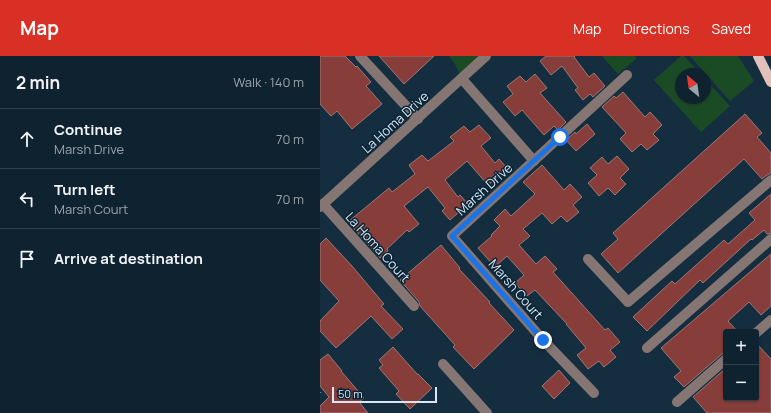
<!DOCTYPE html>
<html lang="en">
<head>
<meta charset="utf-8">
<style>
	body { margin:0; font-family:Manrope,sans-serif; background:#182a38; color:#f1f3f6 }
	.controls { position:absolute; right:12px; bottom:12px; display:grid; overflow:hidden; border-radius:4px; box-shadow:0 1px 3px #0004 }
	.controls button { width:36px; height:36px; display:grid; place-items:center; padding:0; border:0; border-bottom:1px solid #2f3f4c; background:#0f2230; color:#f1f3f6; font:20px sans-serif }
	.compass { position:absolute; left:355px; top:12px; width:36px; height:36px; border-radius:50%; background:#0f2230; box-shadow:0 1px 3px #0004; rotate:331deg }
	.scale { position:absolute; left:12px; bottom:10px; width:105px; box-sizing:border-box; padding-left:4px; border:2px solid #d8e7f3; border-top:0; font-size:11px; line-height:14px; white-space:nowrap; color:#d8e7f3; -webkit-text-stroke:3px #0a2436; paint-order:stroke }
	.stop { position:absolute; width:12px; height:12px; margin:-9px; border:3px solid #1a73e8; border-radius:50%; background:#fff }
	.stop.end { background:#1a73e8; border-color:#fff; box-shadow:0 1px 4px #0008 }
	.list { margin:0; padding:0; list-style:none }
	h2 { display:flex; justify-content:space-between; align-items:center; height:52px; margin:0; padding:0 16px; font-size:17px }
	h2 small { font-size:13px; font-weight:400; color:#9ba4ab }
	.list li { display:grid; grid-template-columns:26px 1fr auto; gap:12px; align-items:center; box-sizing:border-box; height:60px; padding:0 16px; border-top:1px solid #2f3f4c }
	.list b { display:block; font-size:15px; white-space:nowrap }
	.list p { margin:0; font-size:13px; white-space:nowrap; color:#9ba4ab }
	.list em { font-size:13px; font-style:normal; color:#9ba4ab }
	.icon { flex:none; width:22px; height:22px; fill:none; stroke:currentColor; stroke-width:2; stroke-linecap:round; stroke-linejoin:round }
	.map { position:relative; flex:none; width:451px; height:357px; overflow:hidden }
	header { display:flex; align-items:center; gap:24px; box-sizing:border-box; height:56px; padding:0 20px; background:#d93025; color:#fff }
	header strong { font-size:19px }
	nav { display:flex; gap:22px; margin-inline-start:auto; font-size:14px }
	main { display:flex }
	aside { flex:1; background:#0f2230 }
	.map>svg:first-child { display:block }
</style>
</head>
<body>
<header>
<strong>Map</strong>
<nav><a>Map</a><a>Directions</a><a>Saved</a></nav>
</header>
<main>
<aside>
<h2>2 min<small>Walk · 140 m</small></h2>
<ul class="list">
<li><svg class="icon" aria-label="ahead" viewBox="0 0 24 24"><path d="M12 20V5M6 11l6-6 6 6"/></svg><div><b>Continue</b><p>Marsh Drive</p></div><em>70 m</em></li>
<li><svg class="icon" aria-label="left" viewBox="0 0 24 24"><path d="M17 20v-9H6M10 6l-5 5 5 5"/></svg><div><b>Turn left</b><p>Marsh Court</p></div><em>70 m</em></li>
<li><svg class="icon" aria-label="arrive" viewBox="0 0 24 24"><path d="M6 21V4h12l-3 4 3 4H6"/></svg><div><b>Arrive at destination</b></div></li>
</ul>
</aside>
<div class="map">
<svg width="451" height="357" viewBox="0 0 451 357">
	<rect width="100%" height="100%" fill="#142e40"/>
	<g fill="#1b4b25">
		<path d="M 129,0 L 167,0 L 142,23 L 135,8 Z"/>
		<path d="M 282,0 L 315,0 L 316,3 L 298,18 Z"/>
		<path d="M 361,0 L 364,0 L 381,18 L 361,18 L 361,42 L 385,42 L 385,23 L 410,50 L 381,76 L 334,24 Z"/>
		<path d="M 370,0 L 418,0 L 434,25 L 410,45 Z"/>
	</g>
	<g fill="#873e3a" stroke="#9c7874">
		<path d="M 0,0 L 25,0 L 36,11 L 37,10 L 51,26 L 46,30 L 62,48 L 32,73 L 17,55 L 11,60 L 0,48 Z"/>
		<path d="M 59,0 L 114,0 L 84,28 Z"/>
		<path d="M 226,0 L 255,0 L 254,1 L 269,21 L 274,17 L 285,30 L 273,41 L 270,38 L 263,44 L 255,34 L 258,32 L 242,10 L 231,19 L 220,5 Z"/>
		<path d="M 215,18 L 227,32 L 220,37 L 246,66 L 238,74 L 234,70 L 224,79 L 202,54 L 195,60 L 183,46 L 193,38 L 187,30 L 200,20 L 206,26 Z"/>
		<path d="M 303,36 L 325,61 L 330,56 L 342,69 L 333,78 L 339,84 L 327,94 L 321,88 L 312,96 L 300,83 L 306,77 L 282,51 L 294,40 L 296,42 Z"/>
		<path d="M 425,58 L 442,77 L 437,81 L 451,97 L 451,117 L 447,119 L 442,123 L 424,103 L 298,217 L 281,198 L 298,183 L 293,177 Z"/>
		<path d="M 267,68 L 275,78 L 256,95 L 246,84 L 255,76 L 256,78 Z"/>
		<path d="M 159,69 L 171,82 L 161,90 L 175,107 L 179,103 L 188,113 L 168,129 L 147,105 L 125,124 L 138,141 L 140,139 L 148,148 L 130,164 L 122,155 L 125,152 L 108,131 L 84,150 L 99,168 L 89,176 L 87,174 L 67,193 L 68,195 L 60,202 L 28,166 L 69,132 L 72,136 L 95,118 L 89,109 L 102,99 L 108,105 L 134,85 L 130,81 L 144,70 L 150,76 Z"/>
		<path d="M 297,100 L 309,113 L 300,122 L 306,128 L 295,139 L 288,132 L 279,140 L 268,127 L 277,119 L 270,112 L 282,101 L 288,108 Z"/>
		<path d="M 222,109 L 244,134 L 250,128 L 262,141 L 253,149 L 259,156 L 247,166 L 241,160 L 232,168 L 222,157 L 203,173 L 210,180 L 199,189 L 216,208 L 225,200 L 237,213 L 233,216 L 285,274 L 288,272 L 300,286 L 290,294 L 296,301 L 284,311 L 279,305 L 268,313 L 257,299 L 266,292 L 246,268 L 247,268 L 215,234 L 207,240 L 195,227 L 204,219 L 187,200 L 175,211 L 158,192 L 172,180 L 171,179 L 180,170 L 174,164 L 185,153 L 191,160 L 215,138 L 203,126 Z"/>
		<path d="M 451,138 L 451,177 L 447,178 L 444,174 L 432,184 L 431,183 L 383,227 L 380,224 L 327,275 L 313,261 L 352,225 L 355,228 L 404,184 L 408,188 L 435,164 L 429,157 Z"/>
		<path d="M 6,182 L 32,210 L 64,248 L 61,250 L 83,273 L 72,283 L 51,260 L 16,292 L 0,275 L 0,265 L 19,245 L 0,224 L 0,188 Z"/>
		<path d="M 121,189 L 140,212 L 139,213 L 170,246 L 169,247 L 194,274 L 154,313 L 133,291 L 135,289 L 100,250 L 99,246 L 80,224 Z"/>
		<path d="M 451,198 L 451,250 L 441,259 L 429,246 L 408,265 L 418,276 L 406,276 L 406,297 L 402,298 L 364,331 L 354,321 L 361,315 L 341,292 Z"/>
		<path d="M 436,287 L 451,303 L 451,357 L 387,357 L 373,341 L 406,312 L 406,342 L 436,342 Z"/>
		<path d="M 73,291 L 97,318 L 98,318 L 112,332 L 90,353 L 76,338 L 79,335 L 59,312 L 63,309 L 59,304 Z"/>
		<path d="M 8,298 L 22,315 L 21,315 L 44,342 L 39,346 L 48,357 L 0,357 L 0,350 L 9,341 L 0,330 L 0,304 Z"/>
		<path d="M 239,314 L 250,327 L 234,343 L 222,330 Z"/>
	</g>
	<g fill="none" stroke-linecap="round" stroke-linejoin="round">
		<path stroke="#6c8191" stroke-width="2.5" stroke-dasharray="1 3" stroke-linecap="butt" d="M 0,337 L 0,336"/>
		<g stroke="#867673" stroke-width="10">
			<path d="M 40,0 L 98,63"/>
			<path d="M 142,23 L 214,105"/>
			<path d="M 3,148 L 94,250"/>
			<path d="M 0,151 L 166,0"/>
			<path d="M 268,203 L 308,246 L 451,124"/>
			<path d="M 436,277 L 451,264"/>
			<path d="M 327,292 L 451,183"/>
			<path d="M 123,308 L 167,357"/>
			<path d="M 274,337 L 223,284 L 132,180 L 307,19"/>
			<path d="M 357,346 L 406,303"/>
		</g>
		<path stroke="#e2c1ba" stroke-width="10" d="M 438,0 L 451,26"/>
	</g>
	<g fill="none" stroke-linecap="round" stroke-linejoin="round">
		<path stroke="#1a73e8" stroke-width="5" d="M 223,284 L 132,180 L 240,81"/>
	</g>
	<g text-anchor="middle" stroke-width="3" stroke-linejoin="round" paint-order="stroke">
		<g font-size="13" fill="#d8e7f3" stroke="#0a2436">
			<text transform="translate(75 66) rotate(-42)" y="5">La Homa Drive</text>
			<text transform="translate(164 133) rotate(-42)" y="5">Marsh Drive</text>
			<text transform="translate(58 191) rotate(48)" y="5">La Homa Court</text>
			<text transform="translate(196 233) rotate(49)" y="5">Marsh Court</text>
		</g>
	</g>
</svg>
<div class="controls">
<button>+</button>
<button>−</button>
</div>
<svg class="compass" viewBox="-18 -18 36 36"><path d="M0-13l5 13h-10z" fill="#e53935"/><path d="M0 13l5-13h-10z" fill="#9ba4ab"/></svg>
<div class="scale">50 m</div>
<div class="stop" style="left:240px;top:81px"></div>
<div class="stop end" style="left:223px;top:284px"></div>
</div>
</main>
</body>
</html>
